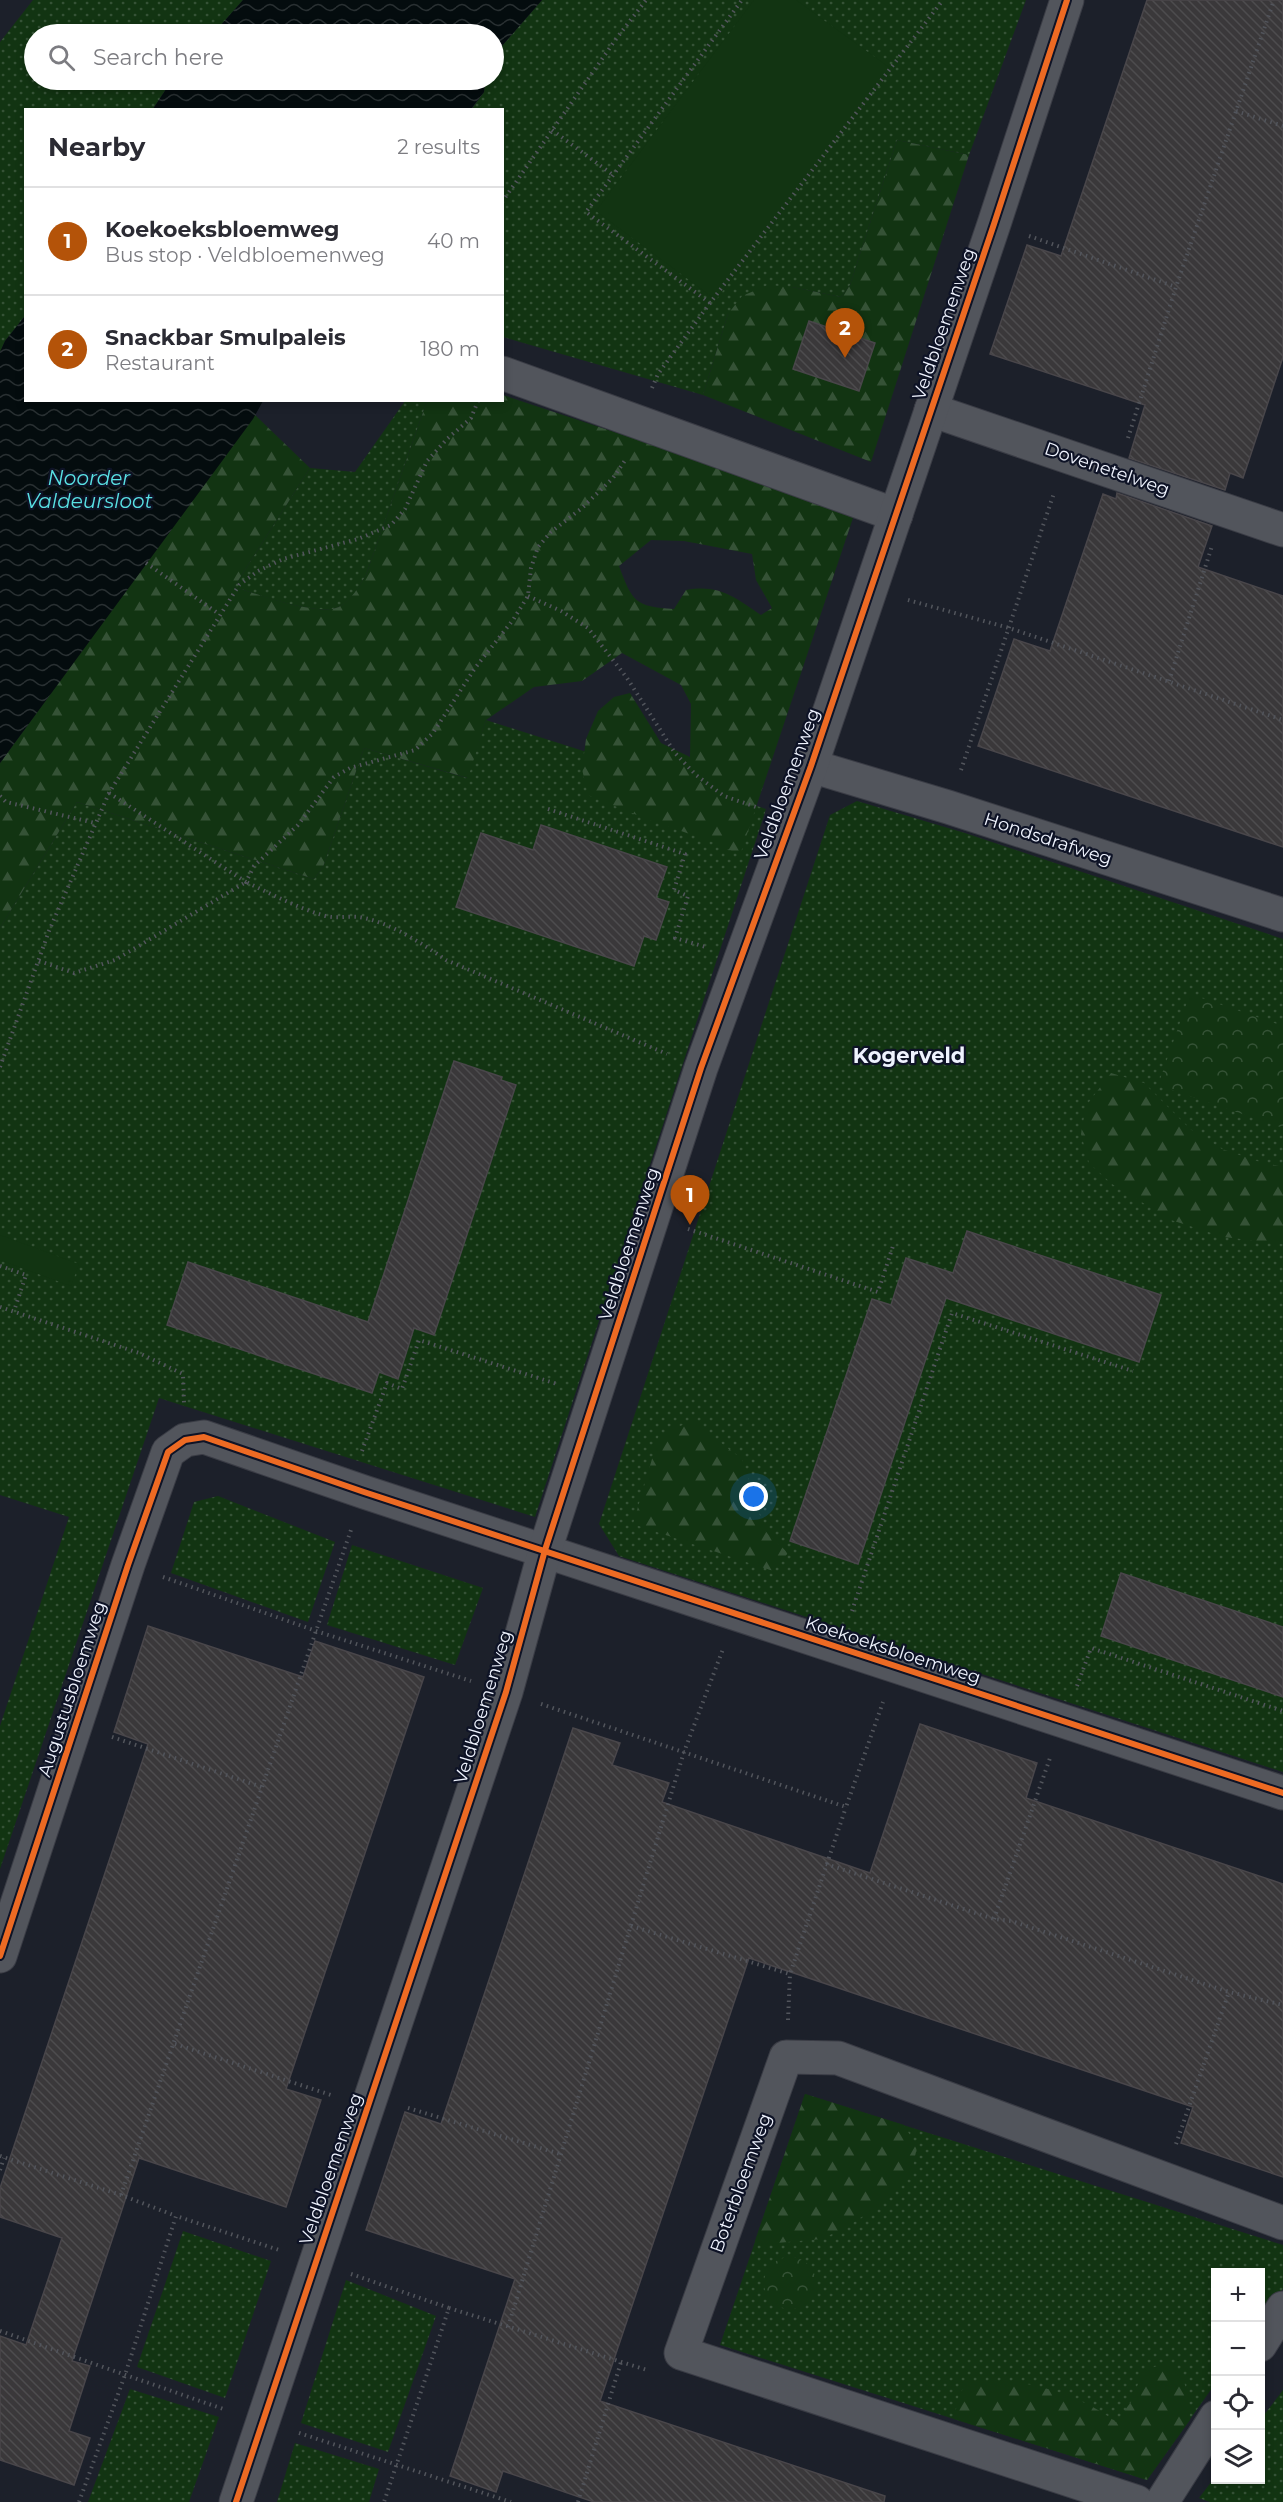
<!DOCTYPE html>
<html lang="en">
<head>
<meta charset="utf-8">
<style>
	body { margin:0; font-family:Montserrat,sans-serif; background:#f7f7f7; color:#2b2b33 }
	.controls { position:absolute; right:18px; bottom:18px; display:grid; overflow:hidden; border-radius:0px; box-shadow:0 3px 9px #0003 }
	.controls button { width:54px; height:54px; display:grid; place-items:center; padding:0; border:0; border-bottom:2px solid #e1e1e2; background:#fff; color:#2b2b33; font:30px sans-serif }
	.you { position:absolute; left:754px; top:1497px; width:21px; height:21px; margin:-15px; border:4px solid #fff; border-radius:50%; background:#1a73e8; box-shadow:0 0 0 9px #1a73e833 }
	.badge { display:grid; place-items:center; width:39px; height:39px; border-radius:50%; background:#b45309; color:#fff; font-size:20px; font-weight:700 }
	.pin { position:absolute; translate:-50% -50px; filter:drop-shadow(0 2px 3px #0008) }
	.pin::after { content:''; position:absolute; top:32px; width:21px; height:18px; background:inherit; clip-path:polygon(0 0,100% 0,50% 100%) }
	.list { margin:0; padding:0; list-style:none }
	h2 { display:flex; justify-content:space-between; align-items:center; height:78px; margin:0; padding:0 24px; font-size:26px }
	h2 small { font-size:20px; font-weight:400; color:#7c7c81 }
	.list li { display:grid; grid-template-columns:39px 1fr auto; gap:18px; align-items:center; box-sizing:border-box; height:108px; padding:0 24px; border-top:2px solid #e1e1e2 }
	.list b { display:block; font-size:22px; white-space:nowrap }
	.list p { margin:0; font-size:20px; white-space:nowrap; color:#7c7c81 }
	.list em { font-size:20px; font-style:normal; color:#7c7c81 }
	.icon { flex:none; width:33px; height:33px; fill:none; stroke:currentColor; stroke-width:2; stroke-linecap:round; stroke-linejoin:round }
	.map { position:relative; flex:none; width:1283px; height:2502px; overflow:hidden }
	.search { position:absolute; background:#fff; box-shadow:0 3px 9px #0003; left:24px; top:24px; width:480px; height:66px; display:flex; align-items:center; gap:15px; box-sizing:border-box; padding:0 21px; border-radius:33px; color:#7c7c81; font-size:22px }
	.panel { position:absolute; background:#fff; box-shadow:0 3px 9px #0003; left:24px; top:108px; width:480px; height:294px; border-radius:0px }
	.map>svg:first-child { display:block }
</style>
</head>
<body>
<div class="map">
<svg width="1283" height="2502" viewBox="0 0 1283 2502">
	<defs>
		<pattern id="grass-dots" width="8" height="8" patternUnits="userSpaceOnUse" patternTransform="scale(1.5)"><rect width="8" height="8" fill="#123412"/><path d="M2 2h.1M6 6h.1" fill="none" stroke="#355236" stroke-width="1.8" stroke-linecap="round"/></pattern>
		<pattern id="forest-firs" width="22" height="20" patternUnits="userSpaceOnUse" patternTransform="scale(1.5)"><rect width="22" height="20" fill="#123412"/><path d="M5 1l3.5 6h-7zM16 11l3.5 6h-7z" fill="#355236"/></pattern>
		<pattern id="park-crowns" width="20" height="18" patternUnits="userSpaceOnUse" patternTransform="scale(1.5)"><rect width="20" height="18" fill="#123412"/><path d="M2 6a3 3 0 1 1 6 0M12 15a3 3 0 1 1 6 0" fill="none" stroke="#355236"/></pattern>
		<pattern id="water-waves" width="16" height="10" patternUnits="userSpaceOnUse" patternTransform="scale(1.5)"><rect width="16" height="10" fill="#040c0e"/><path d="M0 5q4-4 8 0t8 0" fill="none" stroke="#293032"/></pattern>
		<pattern id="building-back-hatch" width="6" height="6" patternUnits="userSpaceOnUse" patternTransform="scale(1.5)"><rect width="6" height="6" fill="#3a383a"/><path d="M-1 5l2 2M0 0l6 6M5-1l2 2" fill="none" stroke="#4d4c4e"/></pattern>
	</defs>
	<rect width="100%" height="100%" fill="#1c202a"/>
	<g fill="url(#grass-dots)">
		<path d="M 33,0 L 243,0 L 213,34 L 34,34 L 34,80 L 172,80 L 153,109 L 26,110 L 25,316 L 5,341 L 0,352 L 0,42 Z"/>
		<path d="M 542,0 L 1026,0 L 969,155 L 897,140 L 850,285 L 841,297 L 792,287 L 728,314 L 703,395 L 503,337 L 502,110 L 471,110 L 484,92 L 485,80 L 494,80 L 494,55 Z"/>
		<path d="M 405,401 L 427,401 L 366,575 C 359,587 352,600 339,607 C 318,617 257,594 234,587 L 310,468 L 355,472 Z"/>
		<path d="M 486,720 L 766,809 L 535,1517 L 159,1398 L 0,1869 L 0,1726 L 69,1517 L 0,1495 L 0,928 L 77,802 L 314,879 L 323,867 L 364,748 L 467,778 Z"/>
		<path d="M 857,801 L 965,833 L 1283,939 L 1283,1772 L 619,1556 L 599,1524 L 830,815 Z"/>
		<path d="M 218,1496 L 335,1542 L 308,1622 L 171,1573 L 194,1502 Z"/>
		<path d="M 352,1545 L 483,1588 L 455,1665 L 327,1625 Z"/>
		<path d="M 805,2094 L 1283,2245 L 1283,2289 L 1261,2320 L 1260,2272 L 1216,2272 L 1215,2384 L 1147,2480 L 720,2345 Z"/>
		<path d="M 183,2231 L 271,2261 L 225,2398 L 137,2367 Z"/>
		<path d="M 346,2280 L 436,2316 L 388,2452 L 301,2423 Z"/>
		<path d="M 130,2389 L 219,2417 L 189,2502 L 88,2502 Z"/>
		<path d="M 1283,2390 L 1283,2502 L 1210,2502 L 1199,2498 L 1215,2477 L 1216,2480 L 1260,2480 L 1261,2419 Z"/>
		<path d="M 295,2443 L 379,2469 L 369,2502 L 277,2502 Z"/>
	</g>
	<g fill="url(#forest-firs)" fill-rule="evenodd">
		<path d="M 897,140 L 969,155 L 871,462 L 703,395 L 728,314 L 742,296 L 768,285 L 792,287 L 841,297 L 850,285 Z"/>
		<path d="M 503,395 L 855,512 L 740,855 L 713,842 L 649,820 L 588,795 L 582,769 L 586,739 L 598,711 L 614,697 L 630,693 L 661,743 L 690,757 L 691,704 L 681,685 L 622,653 L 582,681 L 534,687 L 486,720 L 468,778 L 364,748 L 323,867 L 314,879 L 77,802 L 0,928 L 0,763 L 254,414 L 310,468 L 234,587 C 258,594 317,617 339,607 C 351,600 359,587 366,575 L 427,401 L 502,400 ZM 651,540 L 684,541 L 752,554 L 756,580 L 772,608 L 761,615 C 734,597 720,584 686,590 L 674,609 C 635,607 632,601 619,566 Z"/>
		<path d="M 1111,1073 L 1144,1083 L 1190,1129 L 1222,1149 L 1257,1161 L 1283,1167 L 1283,1244 L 1224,1237 L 1171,1220 L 1112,1184 L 1089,1163 L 1081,1134 L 1086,1106 Z"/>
		<path d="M 692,1421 L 742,1459 L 765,1531 L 788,1553 L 773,1571 L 633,1524 L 659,1435 Z"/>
		<path d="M 805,2094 L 904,2125 L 917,2147 L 912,2170 L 880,2205 L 848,2226 L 822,2239 L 765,2244 L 755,2241 Z"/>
		<path d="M 1168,2362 L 1183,2377 L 1189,2402 L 1190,2420 L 1147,2480 L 954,2419 L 959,2394 L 968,2383 C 1017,2375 1077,2392 1116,2422 L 1131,2402 L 1143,2371 Z"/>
	</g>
	<g fill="url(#park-crowns)">
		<path d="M 1190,994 L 1283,1026 L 1283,1128 L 1158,1085 Z"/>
		<circle cx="790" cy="2283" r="26"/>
	</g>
	<g fill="#123412">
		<path d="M 754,0 L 796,0 L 890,68 L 716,300 L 596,211 Z"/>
		<path d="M 0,1235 L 79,1264 L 71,1286 L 0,1260 Z"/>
	</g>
	<g fill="url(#water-waves)">
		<path d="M 243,0 L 542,0 L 494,55 L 494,34 L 213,34 Z"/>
		<path d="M 172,80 L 485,80 L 484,92 L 471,109 L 153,109 Z"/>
		<path d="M 25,316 L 26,400 L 263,401 L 253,419 L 0,763 L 0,352 L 5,341 Z"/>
	</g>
	<g fill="url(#building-back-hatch)" stroke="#49464a" stroke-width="1.5">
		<path d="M 1147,0 L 1283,0 L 1283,357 L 1243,478 L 1230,473 L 1225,490 L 1129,458 L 1145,405 L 990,354 L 1027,245 L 1061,256 Z"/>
		<path d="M 809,321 L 875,343 L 859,391 L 793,369 Z"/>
		<path d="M 1117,493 L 1212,526 L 1198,567 L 1283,596 L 1283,847 L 978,746 L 1014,639 L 1050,651 L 1103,494 L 1116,499 Z"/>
		<path d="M 541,825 L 667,867 L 656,898 L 669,902 L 656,940 L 644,936 L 634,966 L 456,907 L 481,833 L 533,850 Z"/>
		<path d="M 454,1061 L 502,1077 L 501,1080 L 516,1085 L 434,1335 L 414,1328 L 398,1379 L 379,1372 L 372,1393 L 167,1325 L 188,1262 L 368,1322 Z"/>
		<path d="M 967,1231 L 1161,1295 L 1139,1362 L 946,1298 L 858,1564 L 790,1541 L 872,1299 L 891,1305 L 906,1258 L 953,1273 Z"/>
		<path d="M 1121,1573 L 1283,1627 L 1283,1697 L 1101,1636 Z"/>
		<path d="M 148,1626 L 303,1677 L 315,1641 L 424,1677 L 286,2089 L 321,2100 L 286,2207 L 139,2158 L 72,2361 L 90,2366 L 69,2431 L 90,2438 L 74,2485 L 0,2460 L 0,2336 L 26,2345 L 62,2238 L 0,2217 L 0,2188 L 148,1744 L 114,1732 Z"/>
		<path d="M 920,1724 L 1037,1763 L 1026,1798 L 1283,1884 L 1283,2177 L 1181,2143 L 1193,2107 L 749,1958 L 600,2401 L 885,2496 L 884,2502 L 594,2502 L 503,2471 L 496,2492 L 450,2476 L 515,2279 L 366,2230 L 405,2112 L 441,2124 L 573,1728 L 620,1743 L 612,1765 L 669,1783 L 662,1802 L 870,1873 Z"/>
	</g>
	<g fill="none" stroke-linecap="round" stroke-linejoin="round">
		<g stroke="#3a3c45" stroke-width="35">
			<g id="street">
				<path d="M 502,373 L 896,515"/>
				<path d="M 931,410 L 1283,530"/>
				<path d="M 811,766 L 948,807 L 1283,915"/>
				<path d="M 0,1956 L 128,1565 L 168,1452 L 185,1440 L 204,1437 L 364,1492 L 1283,1793"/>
				<path d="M 1260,2345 L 1283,2308"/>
				<path d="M 236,2502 L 506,1692 L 545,1550 L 701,1068 L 811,766 L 994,224 L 1067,0"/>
				<path d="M 1137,2502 L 681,2353 L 786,2057 L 838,2058 L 1283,2223"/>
				<path d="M 1162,2502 L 1216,2417"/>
			</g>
		</g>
		<g stroke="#52555c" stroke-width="4" stroke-dasharray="1.5 4.5" stroke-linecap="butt">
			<path d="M 1236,111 L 1283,126"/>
			<path d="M 552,130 L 613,175"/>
			<path d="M 502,202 L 616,39 L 646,0"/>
			<path d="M 1029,236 L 1176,287"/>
			<path d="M 710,303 L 586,212 L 742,0"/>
			<path d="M 652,388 L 658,374 L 710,303 L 943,0"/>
			<path d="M 1128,438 L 1176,287 L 1274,0"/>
			<path d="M 146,563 L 219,614"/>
			<path d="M 528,596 L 561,611 L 588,628 L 627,678 L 675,753 L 696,775 L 724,796 L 756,807"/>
			<path d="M 908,600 L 1009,628 L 1283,720"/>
			<path d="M 1169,681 L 1212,546"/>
			<path d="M 961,770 L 1054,493"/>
			<path d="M 109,793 L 246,882 L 254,866 L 298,825 L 334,777 L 350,768 L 415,750 L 433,733 L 475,668 L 513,620 L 528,596 L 531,568 L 538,547 L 551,532 L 582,508 L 613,478 L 626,459"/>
			<path d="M 0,796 L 6,802 L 95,823"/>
			<path d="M 548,809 L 685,854 L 674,890 L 688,896 L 675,938 L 706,947"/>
			<path d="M 39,961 L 74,973 L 115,960 L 246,882 C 271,894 296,907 322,915 C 334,919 347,916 359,917 C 390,922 421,943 446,960 L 667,1054"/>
			<path d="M 0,1067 L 49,931 L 109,793 L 239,585 L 258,571 L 283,559 L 358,539 L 391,525 L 405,509 L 427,461 L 447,439 L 471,418 L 478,401"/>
			<path d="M 688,1229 L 878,1292 L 893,1246"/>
			<path d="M 0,1266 L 26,1275 L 14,1311"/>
			<path d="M 0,1307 L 139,1353 L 183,1374 L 184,1403"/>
			<path d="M 362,1451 L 387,1383 L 402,1389 L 419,1340 L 557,1384"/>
			<path d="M 163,1577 L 316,1631 L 471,1681"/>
			<path d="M 852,1611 L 952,1313 L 1133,1371"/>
			<path d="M 1077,1686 L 1091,1648 L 1283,1711"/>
			<path d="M 541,1704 L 846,1807 L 883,1702"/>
			<path d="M 112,1737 L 262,1787"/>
			<path d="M 826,1864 L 994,1919 L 1011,1921 L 1229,1992 L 1283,2005"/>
			<path d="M 994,1919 L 1050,1758"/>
			<path d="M 631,1926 L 790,1974"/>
			<path d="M 788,2020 L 790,1974 L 846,1807"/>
			<path d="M 175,2044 L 331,2095"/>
			<path d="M 408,2108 L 560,2154"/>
			<path d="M 1176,2144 L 1229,1992"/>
			<path d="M 0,2156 L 121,2195 L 176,2216"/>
			<path d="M 0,2170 L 4,2158"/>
			<path d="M 121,2195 L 352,1527"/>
			<path d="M 351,2274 L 449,2308 L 384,2502"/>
			<path d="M 449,2308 L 647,2370"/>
			<path d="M 508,2327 L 684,1752 L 723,1649"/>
			<path d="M 0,2331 L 226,2410"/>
			<path d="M 299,2433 L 511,2502"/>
			<path d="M 79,2502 L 125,2375 L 176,2216 L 279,2250"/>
			<path d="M 578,2502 L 621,2362"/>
		</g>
		<use href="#street" stroke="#52555c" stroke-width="33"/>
		<g stroke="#0e1326" stroke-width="10">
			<g id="cycleway">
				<path d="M 0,1956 L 128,1565 L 168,1452 L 185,1440 L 204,1437 L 364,1492 L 1283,1793"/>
				<path d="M 236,2502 L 506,1692 L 545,1550 L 701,1068 L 811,766 L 994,224 L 1067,0"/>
			</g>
		</g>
		<use href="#cycleway" stroke="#ed6a23" stroke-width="6"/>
	</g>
	<g text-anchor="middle" stroke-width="4.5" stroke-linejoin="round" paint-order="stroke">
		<g font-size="18" fill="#eff3fe" stroke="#0e1326">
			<text transform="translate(944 324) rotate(-71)" y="6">Veldbloemenweg</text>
			<text transform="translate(1107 469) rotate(19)" y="6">Dovenetelweg</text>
			<text transform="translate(787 784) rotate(-70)" y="6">Veldbloemenweg</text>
			<text transform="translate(1048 839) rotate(18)" y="6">Hondsdrafweg</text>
			<text transform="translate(629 1244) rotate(-72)" y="6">Veldbloemenweg</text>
			<text transform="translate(893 1650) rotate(18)" y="6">Koekoeksbloemweg</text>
			<text transform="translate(72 1689) rotate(-72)" y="6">Augustusbloemweg</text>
			<text transform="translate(483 1707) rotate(-73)" y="6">Veldbloemenweg</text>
			<text transform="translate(331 2169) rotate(-71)" y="6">Veldbloemenweg</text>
			<text transform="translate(741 2183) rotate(-70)" y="6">Boterbloemweg</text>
		</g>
		<g font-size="20" font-style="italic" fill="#59e1e4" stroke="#0e1326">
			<text x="89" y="485">Noorder<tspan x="89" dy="23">Valdeursloot</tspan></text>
		</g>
		<g font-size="21" font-weight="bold" fill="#eff3fe" stroke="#0e1326">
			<text x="909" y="1063">Kogerveld</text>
		</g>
	</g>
</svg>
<div class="controls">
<button>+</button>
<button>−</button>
<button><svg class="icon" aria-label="locate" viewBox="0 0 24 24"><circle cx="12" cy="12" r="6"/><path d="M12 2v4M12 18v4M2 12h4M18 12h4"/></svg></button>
<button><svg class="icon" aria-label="layers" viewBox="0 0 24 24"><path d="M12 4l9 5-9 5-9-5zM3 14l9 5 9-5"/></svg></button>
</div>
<div class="you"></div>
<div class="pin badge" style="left:690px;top:1225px">1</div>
<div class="pin badge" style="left:845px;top:358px">2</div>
<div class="search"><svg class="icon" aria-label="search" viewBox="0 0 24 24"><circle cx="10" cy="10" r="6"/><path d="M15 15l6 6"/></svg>Search here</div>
<section class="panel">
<h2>Nearby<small>2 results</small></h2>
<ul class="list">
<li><span class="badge">1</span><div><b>Koekoeksbloemweg</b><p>Bus stop · Veldbloemenweg</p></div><em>40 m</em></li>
<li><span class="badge">2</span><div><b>Snackbar Smulpaleis</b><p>Restaurant</p></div><em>180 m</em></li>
</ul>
</section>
</div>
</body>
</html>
